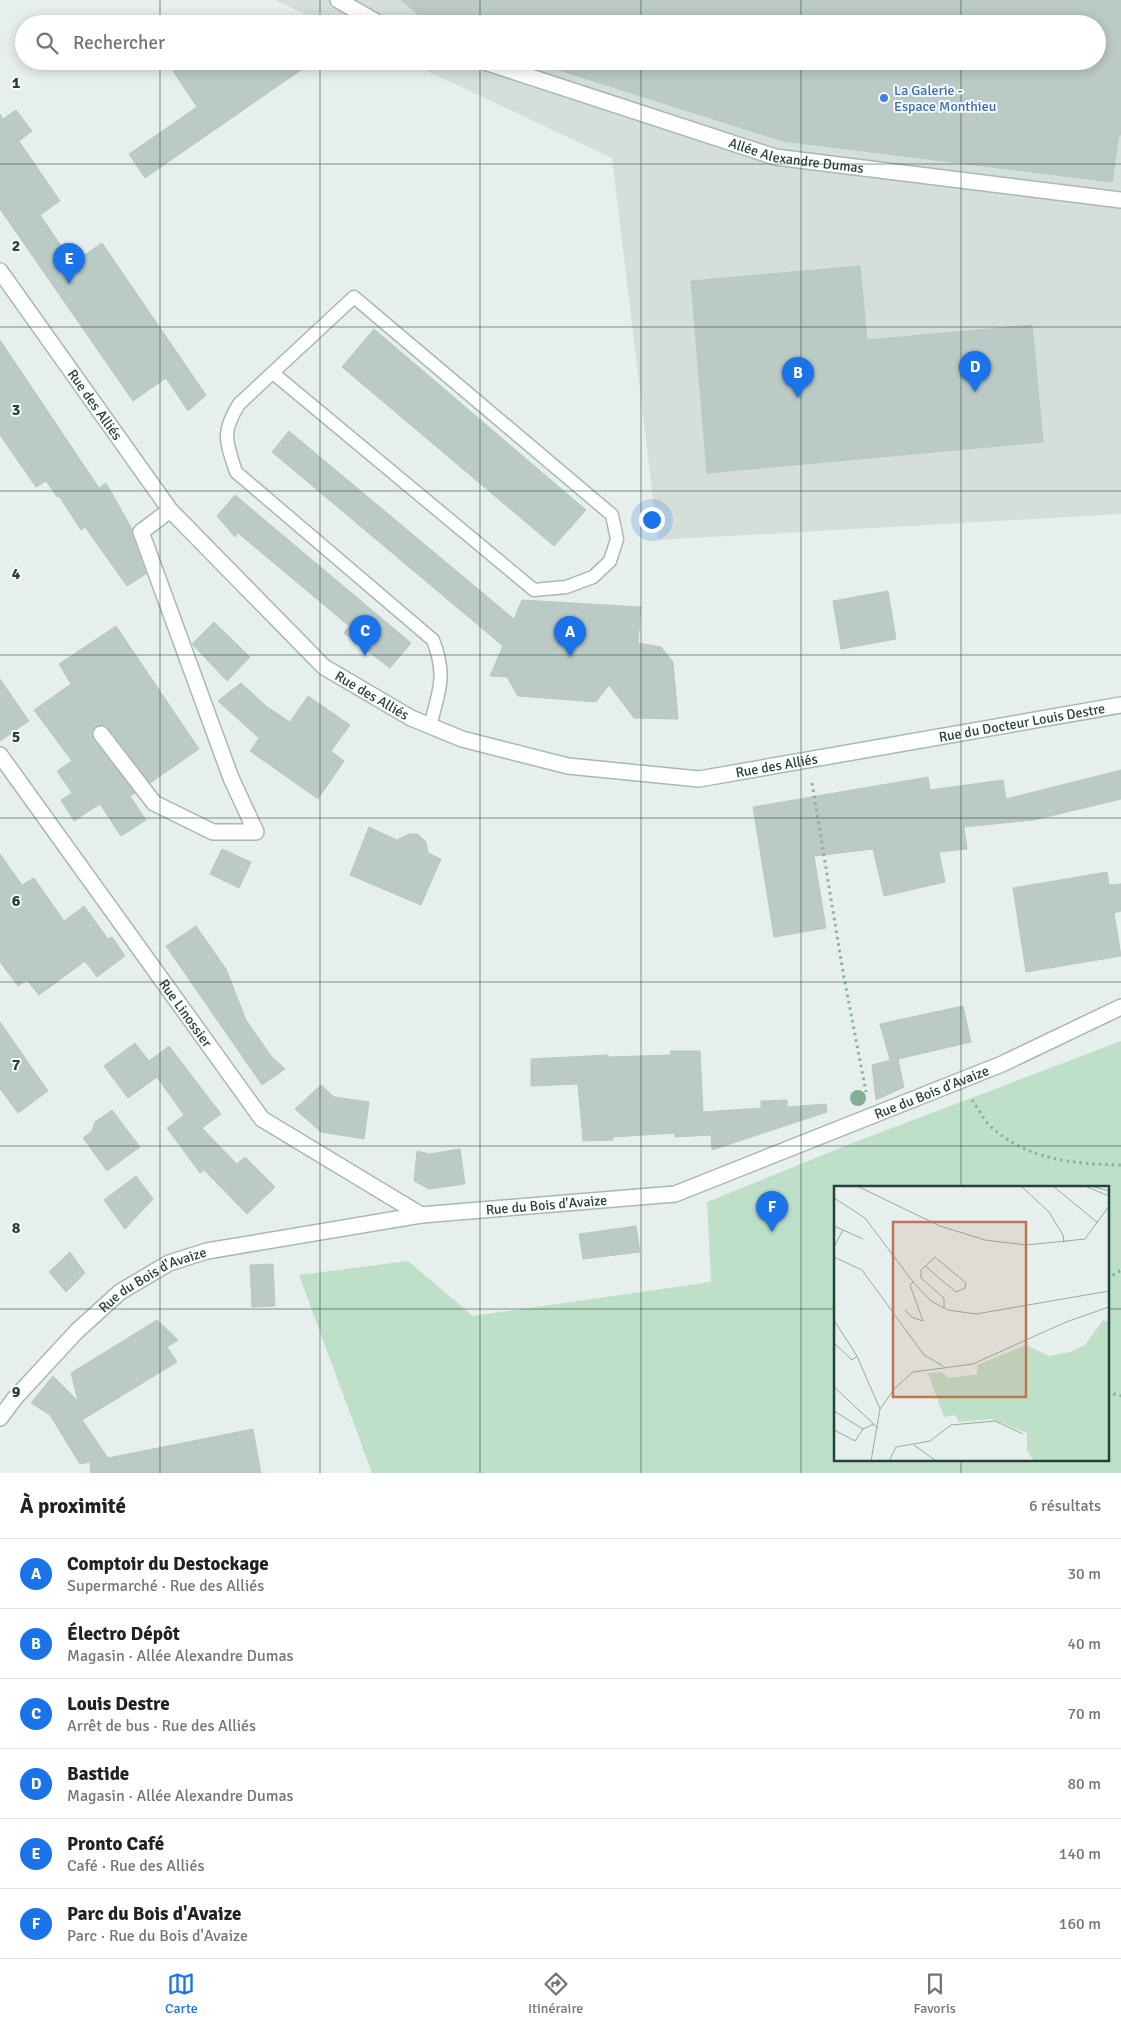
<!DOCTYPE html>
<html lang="fr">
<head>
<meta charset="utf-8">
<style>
	body { margin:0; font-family:Signika,sans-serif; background:#f6f6f6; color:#202124 }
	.you { position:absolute; left:651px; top:519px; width:18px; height:18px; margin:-12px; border:4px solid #fff; border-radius:50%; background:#1a73e8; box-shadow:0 0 0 8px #1a73e833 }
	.badge { display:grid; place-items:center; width:32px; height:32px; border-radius:50%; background:#1a73e8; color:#fff; font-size:16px; font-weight:700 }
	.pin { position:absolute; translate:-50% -41px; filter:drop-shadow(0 1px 2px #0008) }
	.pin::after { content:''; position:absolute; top:26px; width:18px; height:15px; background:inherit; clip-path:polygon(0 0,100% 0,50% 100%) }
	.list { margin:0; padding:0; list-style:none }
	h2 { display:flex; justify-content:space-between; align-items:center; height:65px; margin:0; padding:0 20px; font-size:21px }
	h2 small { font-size:16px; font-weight:400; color:#757577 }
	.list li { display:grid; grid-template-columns:32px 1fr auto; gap:15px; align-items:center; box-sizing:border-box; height:70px; padding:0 20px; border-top:1px solid #e0e0e0 }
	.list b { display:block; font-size:19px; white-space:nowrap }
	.list p { margin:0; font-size:16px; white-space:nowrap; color:#757577 }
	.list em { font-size:16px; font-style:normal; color:#757577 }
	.icon { flex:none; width:28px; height:28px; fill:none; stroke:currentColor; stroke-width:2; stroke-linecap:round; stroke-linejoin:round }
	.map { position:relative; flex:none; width:1121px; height:1473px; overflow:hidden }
	.search { position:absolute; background:#fff; box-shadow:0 2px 12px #0003; left:15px; right:15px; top:15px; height:55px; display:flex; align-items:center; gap:12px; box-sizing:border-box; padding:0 18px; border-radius:28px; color:#757577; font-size:19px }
	.sheet { height:485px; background:#fff }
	nav { display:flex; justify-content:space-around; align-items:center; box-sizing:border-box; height:70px; border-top:1px solid #e0e0e0; background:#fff; font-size:14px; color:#757577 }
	nav a { display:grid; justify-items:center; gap:2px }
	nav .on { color:#1a73e8 }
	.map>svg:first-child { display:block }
</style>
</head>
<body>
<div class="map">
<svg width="1121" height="1473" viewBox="0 0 1121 1473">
	<rect width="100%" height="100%" fill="#e6efeb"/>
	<path fill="#d4dfda" d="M 275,0 L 1121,0 L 1121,514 L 658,540 L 612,158 L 406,61 L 1097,61 L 1097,24 L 326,24 Z"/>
	<path fill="#bfe0c8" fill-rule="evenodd" d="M 1121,1041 L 1121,1473 L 372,1473 L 299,1275 L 408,1261 L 473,1316 L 711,1282 L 707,1202 L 850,1144 ZM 835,1187 L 1107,1187 L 1107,1459 L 835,1459 Z"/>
	<g fill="#bbcac4" stroke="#b8c9c2">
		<path d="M 401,0 L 1121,0 L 1121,135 L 1119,135 L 1112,182 L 783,141 L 530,61 L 1097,61 L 1097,24 L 429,24 Z"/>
		<path d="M 186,61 L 314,61 L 145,178 L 129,154 L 197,107 L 173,71 Z"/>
		<path d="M 16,110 L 32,131 L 19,141 L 60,201 L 40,215 L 73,263 L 102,243 L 206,395 L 188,411 L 166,378 L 133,401 L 0,209 L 0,114 L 3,119 Z"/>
		<path d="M 860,266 L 867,340 L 1032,325 L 1043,442 L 707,473 L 691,281 Z"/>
		<path d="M 374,329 L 586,510 L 554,546 L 342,367 Z"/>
		<path d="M 0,340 L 99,488 L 106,483 L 132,529 L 132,535 L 146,574 L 127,586 L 85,527 L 81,530 L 59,496 L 57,497 L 46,481 L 36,487 L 0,435 Z"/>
		<path d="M 289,431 L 514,619 L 522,600 L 641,607 L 638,643 L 661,647 L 673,662 L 678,719 L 634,718 L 609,685 L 596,702 L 518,696 L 507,677 L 490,676 L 503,646 L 272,452 Z"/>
		<path d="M 235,495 L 411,643 L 390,668 L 344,633 L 349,626 L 238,533 L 235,537 L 217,516 Z"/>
		<path d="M 888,591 L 896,639 L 841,649 L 833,601 Z"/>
		<path d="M 214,622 L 250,657 L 227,681 L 192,644 Z"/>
		<path d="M 116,626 L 199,749 L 150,783 L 108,728 L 100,725 L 95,727 L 92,735 L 93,739 L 135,793 L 130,796 L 146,820 L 121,836 L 100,804 L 74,821 L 61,800 L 72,793 L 57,771 L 72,761 L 34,710 L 71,684 L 59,664 Z"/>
		<path d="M 0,679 L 29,721 L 0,741 Z"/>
		<path d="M 241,683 L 266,706 L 290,722 L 308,696 L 350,725 L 331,751 L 344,761 L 318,799 L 250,751 L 259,738 L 218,701 Z"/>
		<path d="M 1121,770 L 1121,799 L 1034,820 L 964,827 L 967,849 L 939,852 L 945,882 L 884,896 L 873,849 L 814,856 L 826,928 L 774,937 L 753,807 L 928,777 L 930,790 L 1003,780 L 1006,799 Z"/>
		<path d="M 369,827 L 397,840 L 409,834 L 418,834 L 426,842 L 428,853 L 441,859 L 421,905 L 350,875 Z"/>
		<path d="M 222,849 L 251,862 L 239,888 L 210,874 Z"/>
		<path d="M 0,854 L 22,885 L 34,878 L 64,921 L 84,906 L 108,939 L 112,937 L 125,956 L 97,977 L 85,961 L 39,995 L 27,980 L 18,986 L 0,962 Z"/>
		<path d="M 1107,872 L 1109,885 L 1121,884 L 1121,911 L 1114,913 L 1121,956 L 1026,972 L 1013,888 Z"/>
		<path d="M 196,926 L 226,969 L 246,1020 L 271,1056 L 285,1069 L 262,1085 L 166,946 Z"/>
		<path d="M 963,1006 L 971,1042 L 898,1059 L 904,1087 L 876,1100 L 872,1065 L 890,1060 L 880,1024 Z"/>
		<path d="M 0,1022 L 48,1091 L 18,1113 L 0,1089 Z"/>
		<path d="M 135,1043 L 149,1061 L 169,1046 L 221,1114 L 202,1128 L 237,1164 L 245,1157 L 275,1187 L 247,1214 L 204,1170 L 200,1173 L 167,1128 L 184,1115 L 157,1077 L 128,1098 L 104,1066 Z"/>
		<path d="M 670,1051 L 700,1051 L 703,1112 L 761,1108 L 761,1101 L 787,1100 L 787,1107 L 826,1104 L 827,1112 L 712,1150 L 711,1135 L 675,1137 L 675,1133 L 612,1137 L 613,1140 L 583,1141 L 578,1084 L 531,1086 L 531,1059 L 608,1055 L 608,1057 L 671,1055 Z"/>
		<path d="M 321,1085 L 334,1097 L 369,1102 L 364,1139 L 321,1132 L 295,1109 Z"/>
		<path d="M 112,1110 L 140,1147 L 107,1171 L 83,1138 L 92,1131 L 95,1122 Z"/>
		<path d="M 460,1149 L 465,1184 L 429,1189 L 414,1181 L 417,1151 L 430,1154 Z"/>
		<path d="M 136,1176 L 153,1199 L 125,1229 L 104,1200 Z"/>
		<path d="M 636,1226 L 640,1252 L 583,1259 L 579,1234 Z"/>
		<path d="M 70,1252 L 85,1273 L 66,1292 L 49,1272 Z"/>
		<path d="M 273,1264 L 275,1306 L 252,1307 L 250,1265 Z"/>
		<path d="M 157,1320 L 178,1340 L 167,1347 L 177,1362 L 82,1420 L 108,1458 L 253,1429 L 261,1473 L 91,1473 L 90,1462 L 80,1464 L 50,1415 L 31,1403 L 53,1376 L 78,1401 L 71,1373 Z"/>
	</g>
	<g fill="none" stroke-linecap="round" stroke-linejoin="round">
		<g stroke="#a8b8b2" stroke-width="15">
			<path id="lane" d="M 273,373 L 534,590 L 566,587 L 593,577 L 610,561 L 617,539 L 612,515 L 354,297 L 239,404 C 221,433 226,441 236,472 L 433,640 C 447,676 439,691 430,726"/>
		</g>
		<g stroke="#a8b8b2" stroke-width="18">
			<g id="street">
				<path d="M 338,0 L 380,24"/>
				<path id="s1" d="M 482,61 L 775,157 L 1121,200"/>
				<path d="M 101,734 L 154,803 L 213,832 L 256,832 L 231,778 L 141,532 L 170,510"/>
				<path id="s2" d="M 0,755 L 262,1119 L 421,1215"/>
				<path id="s3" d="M 0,1418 L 15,1398 L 77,1331 L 120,1292 L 169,1263 L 207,1251 L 421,1215 L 675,1194 L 1002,1064 L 1121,1007"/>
			</g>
		</g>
		<g stroke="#a4bbb3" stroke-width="18">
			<g id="secondary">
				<path id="s4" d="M 0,271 L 170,510 L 324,667 L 411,718 L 462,739 L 568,766 L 699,779 L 1121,705"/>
			</g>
		</g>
		<g stroke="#86b3a5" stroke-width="3" stroke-dasharray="2.5 4" stroke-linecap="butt">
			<path d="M 812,783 L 843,972 L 866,1092"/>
			<path d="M 972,1100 C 978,1108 983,1119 990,1126 C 1027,1160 1073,1164 1121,1165"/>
			<path d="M 1107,1279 L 1121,1270"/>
			<path d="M 1107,1392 L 1121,1396"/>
		</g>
		<use href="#lane" stroke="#fff" stroke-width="12"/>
		<use href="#street" stroke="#fff" stroke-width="15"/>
		<use href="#secondary" stroke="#fff" stroke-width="15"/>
	</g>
	<circle fill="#80af93" cx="858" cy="1098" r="8"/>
	<path fill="none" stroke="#24423a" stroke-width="1" stroke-opacity="0.55" d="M 160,0 L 160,24M 320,0 L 320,24M 480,0 L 480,24M 641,0 L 641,24M 801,0 L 801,24M 961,0 L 961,24M 160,61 L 160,1473M 320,61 L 320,1473M 480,61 L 480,1473M 641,61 L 641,1473M 801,61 L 801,1473M 961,61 L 961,1187M 0,164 L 1121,164M 0,327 L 1121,327M 0,491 L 1121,491M 0,655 L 1121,655M 0,818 L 1121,818M 0,982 L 1121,982M 0,1146 L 1121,1146M 0,1309 L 835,1309M 1107,1309 L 1121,1309M 961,1459 L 961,1473"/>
	<circle fill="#3f7fe0" stroke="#f7fbf9" stroke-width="2" cx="884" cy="98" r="5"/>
	<g text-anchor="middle" stroke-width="4" stroke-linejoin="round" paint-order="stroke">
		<g font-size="14" fill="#366cbe" stroke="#f7fbf9" text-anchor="start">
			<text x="894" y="95">La Galerie -<tspan x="894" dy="16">Espace Monthieu</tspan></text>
		</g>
		<g font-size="14" fill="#24423a" stroke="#f7fbf9">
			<text dy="5" stroke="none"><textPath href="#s1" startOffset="329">Allée Alexandre Dumas</textPath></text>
			<text dy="5" stroke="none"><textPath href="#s4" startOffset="164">Rue des Alliés</textPath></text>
			<text dy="5" stroke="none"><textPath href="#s4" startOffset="569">Rue des Alliés</textPath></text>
			<text dy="5" stroke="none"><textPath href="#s4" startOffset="1238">Rue du Docteur Louis Destre</textPath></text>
			<text dy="5" stroke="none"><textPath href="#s4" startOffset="989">Rue des Alliés</textPath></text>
			<text dy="5" stroke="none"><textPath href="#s2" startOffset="318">Rue Linossier</textPath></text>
			<text dy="5" stroke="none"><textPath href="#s3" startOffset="1019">Rue du Bois d'Avaize</textPath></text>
			<text dy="5" stroke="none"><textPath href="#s3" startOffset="614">Rue du Bois d'Avaize</textPath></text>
			<text dy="5" stroke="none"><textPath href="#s3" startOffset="209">Rue du Bois d'Avaize</textPath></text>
		</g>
	</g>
	<g transform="translate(834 1186)">
		<rect width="275" height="275" fill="#e6efeb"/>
		<path d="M 269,134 L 275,136 L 275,275 L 200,275 L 193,265 L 193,247 L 157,233 L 125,236 L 121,229 L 110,231 L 94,187 L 107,186 L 115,192 L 143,188 L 143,179 L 192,159 L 215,170 L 236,166 L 251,159 Z" fill="#bfe0c8"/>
		<path fill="none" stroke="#98aaa4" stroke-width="1" d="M 23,0 L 106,40 L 151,54 L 192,59 L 251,53 L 275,20M 187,0 L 215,26 L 229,49 L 230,57M 219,0 L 264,37M 251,0 L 275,10M 257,0 L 275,5M 0,12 L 31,32 L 79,96 L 97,115 L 114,124 L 142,128 L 275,105M 0,40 L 29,53M 0,61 L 9,44M 0,71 L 28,84 L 90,169 L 109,180M 91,80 L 122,106 L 131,102 L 132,97 L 101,71 L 87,84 L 87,92 L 110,112 L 110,122M 71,123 L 77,131 L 89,135 L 76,99 L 79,96M 0,134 L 23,170 L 46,223 L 37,275M 0,157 L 18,174 L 23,170M 0,201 L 44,242M 46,223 L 61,202 L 79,186 L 139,178 L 232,136 L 275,121M 0,225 L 29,243M 0,244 L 21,255 L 29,243 L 40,238M 80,259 L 102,275M 55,275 L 62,261 L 96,255 L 117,239 L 161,235 L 189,248"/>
		<path fill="#c07456" fill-opacity="0.15" stroke="#c07456" stroke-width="2.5" d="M 59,36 L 192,36 L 192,211 L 59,211 Z"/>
		<rect width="275" height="275" fill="none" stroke="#24423a" stroke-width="2.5"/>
	</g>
	<g font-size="16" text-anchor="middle" font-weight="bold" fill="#24423a" stroke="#f7fbf9" stroke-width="4" stroke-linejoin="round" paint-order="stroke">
		<text x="16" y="88">1</text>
		<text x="16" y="251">2</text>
		<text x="16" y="415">3</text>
		<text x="16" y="579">4</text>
		<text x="16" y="742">5</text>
		<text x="16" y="906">6</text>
		<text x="16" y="1070">7</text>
		<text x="16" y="1233">8</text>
		<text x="16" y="1397">9</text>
	</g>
</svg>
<div class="you"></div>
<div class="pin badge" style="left:570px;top:657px">A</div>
<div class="pin badge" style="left:798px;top:398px">B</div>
<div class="pin badge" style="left:365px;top:656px">C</div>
<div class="pin badge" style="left:975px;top:392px">D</div>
<div class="pin badge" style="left:69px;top:284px">E</div>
<div class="pin badge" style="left:772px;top:1232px">F</div>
<div class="search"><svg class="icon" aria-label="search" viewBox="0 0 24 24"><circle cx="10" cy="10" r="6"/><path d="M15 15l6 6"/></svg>Rechercher</div>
</div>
<section class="sheet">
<h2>À proximité<small>6 résultats</small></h2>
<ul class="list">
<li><span class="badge">A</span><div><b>Comptoir du Destockage</b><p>Supermarché · Rue des Alliés</p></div><em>30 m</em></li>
<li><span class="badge">B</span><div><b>Électro Dépôt</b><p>Magasin · Allée Alexandre Dumas</p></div><em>40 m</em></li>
<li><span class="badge">C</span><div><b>Louis Destre</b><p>Arrêt de bus · Rue des Alliés</p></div><em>70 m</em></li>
<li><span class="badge">D</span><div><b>Bastide</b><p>Magasin · Allée Alexandre Dumas</p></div><em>80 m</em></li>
<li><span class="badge">E</span><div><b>Pronto Café</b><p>Café · Rue des Alliés</p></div><em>140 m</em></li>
<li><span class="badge">F</span><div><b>Parc du Bois d'Avaize</b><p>Parc · Rue du Bois d'Avaize</p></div><em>160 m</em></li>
</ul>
</section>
<nav>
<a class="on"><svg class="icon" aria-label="map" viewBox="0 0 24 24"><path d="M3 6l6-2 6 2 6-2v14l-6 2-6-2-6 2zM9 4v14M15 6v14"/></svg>Carte</a>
<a><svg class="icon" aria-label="directions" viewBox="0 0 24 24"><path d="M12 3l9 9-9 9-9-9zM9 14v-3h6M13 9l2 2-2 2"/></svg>Itinéraire</a>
<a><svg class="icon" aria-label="saved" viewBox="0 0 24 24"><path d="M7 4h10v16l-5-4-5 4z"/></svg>Favoris</a>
</nav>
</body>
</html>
